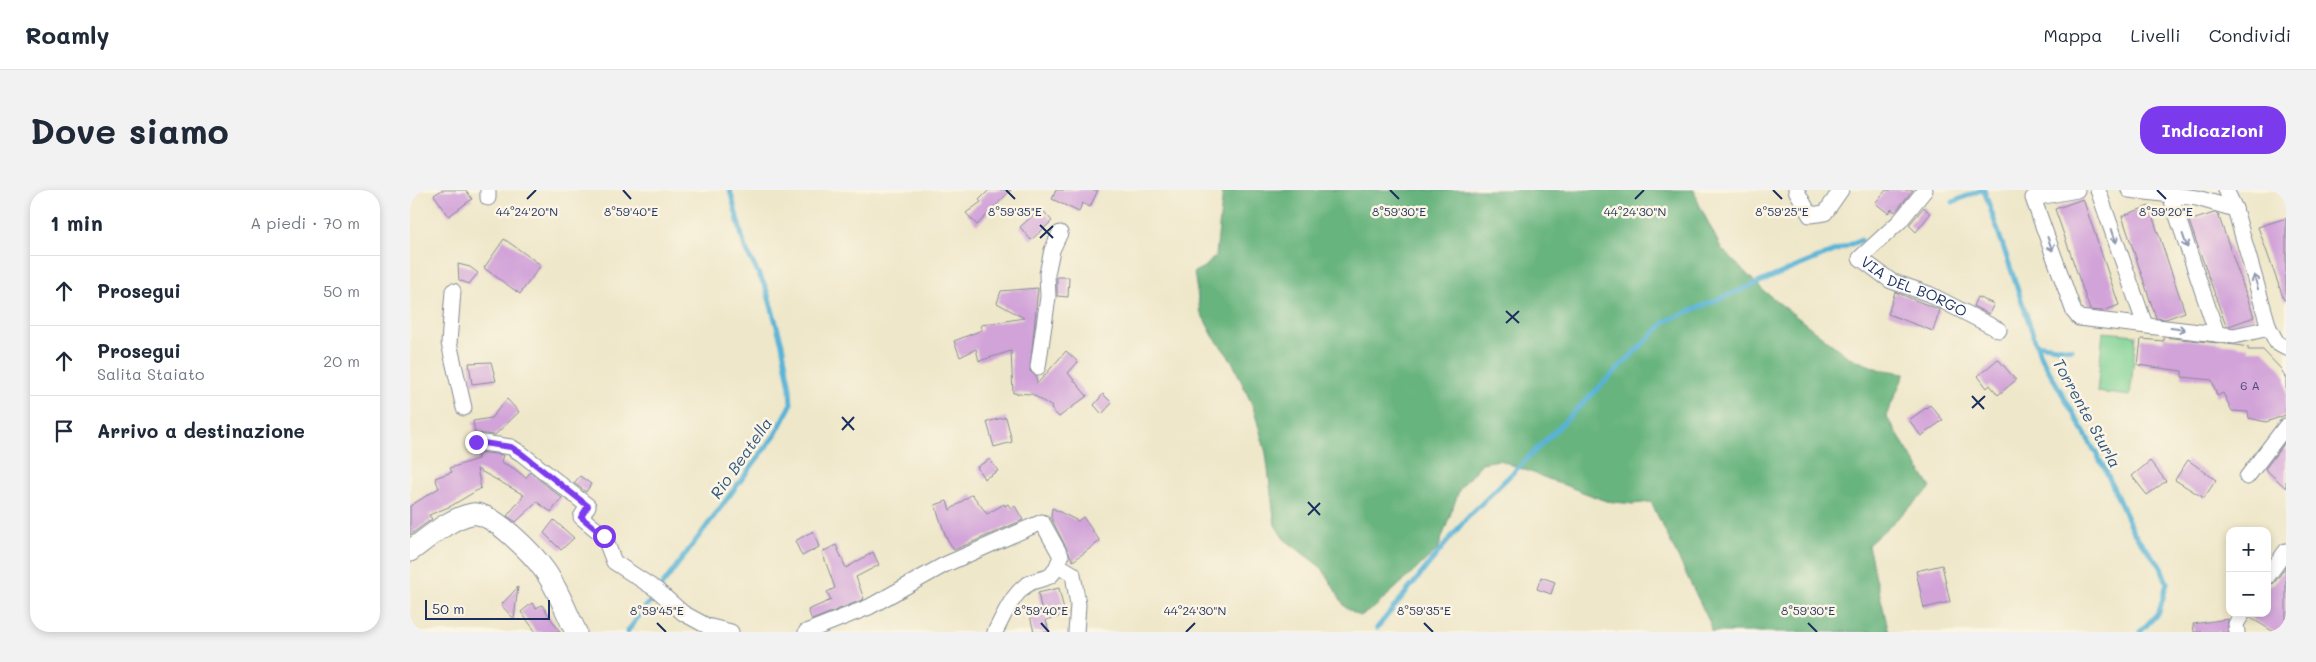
<!DOCTYPE html>
<html lang="it">
<head>
<meta charset="utf-8">
<style>
	body { margin:0; font-family:Mali,sans-serif; background:#f2f2f3; color:#1f2937 }
	.controls { position:absolute; right:15px; bottom:15px; display:grid; overflow:hidden; border-radius:10px; box-shadow:0 2px 8px #0003 }
	.controls button { width:45px; height:45px; display:grid; place-items:center; padding:0; border:0; border-bottom:1px solid #e0e1e3; background:#fff; color:#1f2937; font:25px sans-serif }
	.scale { position:absolute; left:15px; bottom:12px; width:125px; box-sizing:border-box; padding-left:5px; border:2px solid #1b2f5e; border-top:0; font-size:14px; line-height:18px; white-space:nowrap; color:#1b2f5e; -webkit-text-stroke:4px #fcf5e5; paint-order:stroke }
	.stop { position:absolute; width:15px; height:15px; margin:-11px; border:4px solid #7c3aed; border-radius:50%; background:#fff }
	.stop.end { background:#7c3aed; border-color:#fff; box-shadow:0 1px 5px #0008 }
	.list { margin:0; padding:0; list-style:none }
	h2 { display:flex; justify-content:space-between; align-items:center; height:65px; margin:0; padding:0 20px; font-size:21px }
	h2 small { font-size:16px; font-weight:400; color:#747a83 }
	.list li { display:grid; grid-template-columns:32px 1fr auto; gap:15px; align-items:center; box-sizing:border-box; height:70px; padding:0 20px; border-top:1px solid #e0e1e3 }
	.list b { display:block; font-size:19px; white-space:nowrap }
	.list p { margin:0; font-size:16px; white-space:nowrap; color:#747a83 }
	.list em { font-size:16px; font-style:normal; color:#747a83 }
	.icon { flex:none; width:28px; height:28px; fill:none; stroke:currentColor; stroke-width:2; stroke-linecap:round; stroke-linejoin:round }
	.map { position:relative; flex:none; width:1876px; height:442px; overflow:hidden; border-radius:20px }
	header { display:flex; align-items:center; gap:30px; box-sizing:border-box; height:70px; padding:0 25px; background:#fff; border-bottom:1px solid #e0e1e3 }
	header strong { font-size:24px }
	nav { display:flex; gap:28px; margin-inline-start:auto; font-size:18px }
	.intro { display:flex; align-items:center; justify-content:space-between; box-sizing:border-box; height:120px; padding:0 30px }
	h1 { margin:0; font-size:35px }
	.button { padding:12px 22px; border-radius:20px; background:#7c3aed; color:#fff; font-size:18px; font-weight:700 }
	main { display:flex; gap:30px; padding:0 30px }
	aside { flex:1; background:#fff; border-radius:20px; box-shadow:0 2px 8px #0003 }
	.map>svg:first-child { display:block }
</style>
</head>
<body>
<header>
<strong>Roamly</strong>
<nav><a>Mappa</a><a>Livelli</a><a>Condividi</a></nav>
</header>
<div class="intro"><h1>Dove siamo</h1><a class="button">Indicazioni</a></div>
<main>
<aside>
<h2>1 min<small>A piedi · 70 m</small></h2>
<ul class="list">
<li><svg class="icon" aria-label="ahead" viewBox="0 0 24 24"><path d="M12 20V5M6 11l6-6 6 6"/></svg><div><b>Prosegui</b></div><em>50 m</em></li>
<li><svg class="icon" aria-label="ahead" viewBox="0 0 24 24"><path d="M12 20V5M6 11l6-6 6 6"/></svg><div><b>Prosegui</b><p>Salita Staiato</p></div><em>20 m</em></li>
<li><svg class="icon" aria-label="arrive" viewBox="0 0 24 24"><path d="M6 21V4h12l-3 4 3 4H6"/></svg><div><b>Arrivo a destinazione</b></div></li>
</ul>
</aside>
<div class="map">
<svg width="1876" height="442" viewBox="0 0 1876 442">
	<rect width="100%" height="100%" fill="#fcf5e5"/>
	<filter id="ink" filterUnits="userSpaceOnUse"><feTurbulence type="fractalNoise" baseFrequency=".02" numOctaves="2"/><feDisplacementMap in="SourceGraphic" scale="10" xChannelSelector="R" yChannelSelector="G"/><feConvolveMatrix kernelMatrix="1 2 1 2 8 2 1 2 1" color-interpolation-filters="sRGB"/></filter>
	<filter id="wash" filterUnits="userSpaceOnUse"><feTurbulence type="fractalNoise" baseFrequency=".0096" numOctaves="4" result="noise"/><feDisplacementMap in="SourceGraphic" scale="20" xChannelSelector="R" yChannelSelector="G"/><feGaussianBlur stdDeviation="1.12" result="paint"/><feColorMatrix in="noise" values="0 0 0 0 0 0 0 0 0 0 0 0 0 0 0 0 0 1.4 0 .05"/><feComposite in="paint" operator="in"/></filter>
	<g filter="url(#wash)">
		<rect width="100%" height="100%" fill="#eee7c9"/>
		<path fill="#7fd294" stroke="#4d8079" d="M 1693,142 L 1726,145 L 1720,206 L 1687,202 Z"/>
		<path fill="#67b47e" stroke="#41726e" d="M 813,0 L 1284,0 L 1289,14 L 1311,58 L 1355,102 L 1437,166 L 1468,179 L 1495,183 L 1476,226 L 1521,298 L 1458,355 L 1479,442 L 1301,442 L 1300,433 L 1241,312 L 1223,314 L 1196,311 L 1089,270 L 1072,273 L 1050,298 L 1028,359 L 964,418 L 950,426 L 935,417 L 912,378 L 874,349 L 865,335 L 856,263 L 843,217 L 822,171 L 803,146 L 790,121 L 784,82 L 796,76 L 806,65 Z"/>
		<g fill="none" stroke-linecap="round" stroke-linejoin="round">
			<g stroke="#58b3d6" stroke-width="5">
				<path d="M 1574,0 L 1630,165 L 1695,279 L 1723,342 L 1751,377 L 1757,393 L 1749,422 L 1730,442"/>
				<path d="M 1543,12 L 1571,0"/>
				<path d="M 1626,154 L 1661,159"/>
				<path d="M 967,438 L 1055,330 L 1256,131 L 1451,50"/>
				<path d="M 217,442 L 365,245 L 381,215 L 380,198 L 372,154 L 356,98 L 335,58 L 320,0"/>
			</g>
		</g>
		<g id="blocks">
			<g fill="#d2a3d9">
				<path d="M 32,0 L 56,0 L 62,9 L 39,26 L 24,5 Z"/>
				<path d="M 579,0 L 601,0 L 567,35 L 556,23 L 571,12 L 569,10 Z"/>
				<path d="M 646,0 L 688,0 L 680,17 L 672,13 L 669,22 L 642,9 Z"/>
				<path d="M 1476,0 L 1503,0 L 1485,22 L 1482,19 L 1478,23 L 1465,13 Z"/>
				<path d="M 1673,9 L 1709,115 L 1693,121 L 1680,120 L 1645,19 Z"/>
				<path d="M 1739,16 L 1775,122 L 1756,129 L 1746,128 L 1712,26 Z"/>
				<path d="M 1514,17 L 1520,24 L 1506,42 L 1499,35 Z"/>
				<path d="M 631,18 L 642,31 L 621,50 L 610,37 Z"/>
				<path d="M 1804,23 L 1808,24 L 1844,127 L 1819,136 L 1816,136 L 1779,31 Z"/>
				<path d="M 1876,28 L 1876,110 L 1874,110 L 1848,37 Z"/>
				<path d="M 94,49 L 131,75 L 110,104 L 74,78 Z"/>
				<path d="M 48,74 L 60,77 L 68,83 L 59,94 L 49,90 Z"/>
				<path d="M 647,87 L 659,87 L 658,107 L 647,106 Z"/>
				<path d="M 628,98 L 620,181 L 626,186 L 627,194 L 656,161 L 668,172 L 658,183 L 677,206 L 649,227 L 641,219 L 642,217 L 622,204 L 603,203 L 601,161 L 569,171 L 566,159 L 550,167 L 544,151 L 572,140 L 571,135 L 614,128 L 587,113 L 591,101 Z"/>
				<path d="M 1485,102 L 1530,120 L 1523,141 L 1478,124 Z"/>
				<path d="M 1567,107 L 1584,114 L 1579,124 L 1563,116 Z"/>
				<path d="M 1753,147 L 1826,155 L 1838,157 L 1838,160 L 1853,160 L 1871,179 L 1876,189 L 1876,225 L 1856,232 L 1839,228 L 1838,222 L 1822,221 L 1813,203 L 1807,206 L 1802,190 L 1772,187 L 1772,181 L 1728,175 L 1731,149 L 1754,151 Z"/>
				<path d="M 1588,169 L 1606,190 L 1588,205 L 1580,195 L 1577,198 L 1568,186 Z"/>
				<path d="M 81,172 L 86,191 L 62,194 L 59,173 Z"/>
				<path d="M 693,204 L 702,213 L 692,224 L 684,215 Z"/>
				<path d="M 97,209 L 109,222 L 85,245 L 65,243 L 63,231 L 81,228 Z"/>
				<path d="M 1520,215 L 1533,230 L 1511,246 L 1499,230 Z"/>
				<path d="M 596,227 L 602,252 L 584,257 L 577,232 Z"/>
				<path d="M 1876,251 L 1876,298 L 1855,279 Z"/>
				<path d="M 68,262 L 93,265 L 91,272 L 105,279 L 116,288 L 120,282 L 152,308 L 141,322 L 127,312 L 106,332 L 97,326 L 114,305 L 67,279 L 71,298 L 41,316 L 19,325 L 22,329 L 0,345 L 0,316 L 29,298 L 25,288 L 42,282 L 40,278 L 68,269 Z"/>
				<path d="M 580,269 L 588,281 L 574,289 L 567,277 Z"/>
				<path d="M 1778,270 L 1806,290 L 1794,308 L 1765,290 Z"/>
				<path d="M 1740,271 L 1756,291 L 1737,305 L 1722,286 Z"/>
				<path d="M 170,286 L 181,294 L 176,302 L 164,293 Z"/>
				<path d="M 562,304 L 577,324 L 594,314 L 595,316 L 598,314 L 601,319 L 605,316 L 613,330 L 544,360 L 536,347 L 525,315 L 537,311 L 540,320 Z"/>
				<path d="M 642,318 L 668,331 L 673,327 L 690,351 L 663,371 L 641,328 Z"/>
				<path d="M 144,330 L 164,348 L 151,360 L 134,343 Z"/>
				<path d="M 403,341 L 409,357 L 392,366 L 385,351 Z"/>
				<path d="M 426,355 L 436,378 L 463,362 L 469,375 L 446,387 L 454,409 L 402,430 L 398,420 L 421,410 L 417,402 L 425,398 L 412,362 Z"/>
				<path d="M 1532,375 L 1540,412 L 1514,418 L 1506,381 Z"/>
				<path d="M 1876,377 L 1876,442 L 1864,442 L 1841,428 L 1842,423 L 1857,423 L 1857,396 L 1864,393 Z"/>
				<path d="M 1131,387 L 1145,392 L 1141,404 L 1127,399 Z"/>
				<path d="M 108,397 L 104,429 L 91,415 Z"/>
				<path d="M 649,398 L 655,425 L 636,430 L 639,442 L 624,442 L 619,422 L 631,418 L 628,403 Z"/>
				<path d="M 122,413 L 126,418 L 132,415 L 150,442 L 126,442 L 111,422 Z"/>
				<path d="M 1818,429 L 1818,442 L 1784,442 L 1783,434 Z"/>
			</g>
		</g>
	</g>
	<g filter="url(#ink)">
		<use href="#blocks" fill-opacity="0" stroke="#848b94" stroke-width="1"/>
		<g fill="none" stroke-linecap="round" stroke-linejoin="round">
			<g stroke="#848b94" stroke-width="17">
				<g id="street">
					<path d="M 1386,0 L 1400,25 L 1415,23 L 1431,0"/>
					<path id="s1" d="M 1515,0 L 1490,31 L 1450,68 L 1481,91 L 1519,104 L 1589,140"/>
					<path d="M 1667,0 L 1623,8 L 1664,122 L 1669,128 L 1824,146 L 1859,138"/>
					<path d="M 1688,0 L 1735,135"/>
					<path d="M 1719,0 L 1787,8 L 1825,19 L 1859,138 L 1867,153 L 1876,158"/>
					<path d="M 1816,0 L 1825,19"/>
					<path d="M 1760,5 L 1807,144"/>
					<path d="M 78,8 L 78,0"/>
					<path d="M 43,101 L 39,153 L 54,218"/>
					<path d="M 628,177 L 638,107 L 637,84 L 642,60 L 650,43"/>
					<path d="M 66,252 L 101,257 L 112,264 L 178,316 L 171,327 L 194,346 L 204,372 L 247,400 L 273,423 L 297,436 L 321,442"/>
					<path d="M 1837,287 L 1876,236"/>
					<path d="M 648,375 L 663,384 L 668,415 L 666,442"/>
					<path d="M 1857,387 L 1876,361"/>
					<path d="M 396,442 L 459,417 L 534,375 L 632,332 L 651,366 C 640,398 635,382 615,396 C 601,407 593,427 585,442"/>
					<path d="M 1827,442 L 1826,434 L 1833,423"/>
				</g>
			</g>
			<g stroke="#848b94" stroke-width="23">
				<path id="secondary" d="M 0,361 C 18,348 40,328 62,324 C 81,320 124,365 135,381 C 148,399 156,422 166,442"/>
			</g>
			<use href="#street" stroke="#fff" stroke-width="15"/>
			<use href="#secondary" stroke="#fff" stroke-width="21"/>
		</g>
		<defs><path id="oneway-shaft" d="M-6 0H5M1.5-3L5.5 0L1.5 3" fill="none" stroke-width="1.6" stroke-linecap="round" stroke-linejoin="round" transform="scale(1.25)"/></defs>
		<g stroke="#8d97ae">
			<use href="#oneway-shaft" transform="translate(1704 46) rotate(71)"/>
			<use href="#oneway-shaft" transform="translate(1775 51) rotate(71)"/>
			<use href="#oneway-shaft" transform="translate(1640 54) rotate(70)"/>
			<use href="#oneway-shaft" transform="translate(1846 92) rotate(-106)"/>
			<use href="#oneway-shaft" transform="translate(1768 139) rotate(7)"/>
		</g>
	</g>
	<g fill="none" stroke-linecap="round" stroke-linejoin="round" filter="url(#ink)">
		<path stroke="#7c3aed" stroke-width="6" d="M 66,252 L 101,257 L 112,264 L 178,316 L 171,327 L 194,346"/>
	</g>
	<path fill="none" stroke="#1b2f5e" stroke-width="2" d="M 213,0 L 221,9M 596,0 L 605,9M 980,0 L 989,9M 1363,0 L 1372,9M 1747,0 L 1756,9M 117,9 L 126,0M 1225,9 L 1234,0M 630,35 L 643,48M 630,48 L 643,36M 1096,121 L 1109,133M 1096,133 L 1109,121M 1562,206 L 1574,219M 1562,218 L 1575,206M 432,227 L 444,240M 432,240 L 444,227M 898,312 L 910,325M 898,325 L 910,313M 247,433 L 256,442M 631,433 L 639,442M 1014,433 L 1023,442M 1398,433 L 1407,442M 776,442 L 785,433"/>
	<g text-anchor="middle" stroke-width="5" stroke-linejoin="round" paint-order="stroke">
		<g font-size="12" fill="#494c7d">
			<text x="1840" y="200">6 A</text>
		</g>
		<g font-size="15" fill="#1b2f5e" stroke="#fcf5e5">
			<text dy="5" stroke="none"><textPath href="#s1" startOffset="156">VIA DEL BORGO</textPath></text>
		</g>
		<g font-size="16" font-style="italic" fill="#2d5782" stroke="#fcf5e5">
			<text transform="translate(1677 223) rotate(61)" y="6">Torrente Sturla</text>
			<text transform="translate(331 268) rotate(-55)" y="6">Rio Beatella</text>
		</g>
	</g>
	<g font-size="12" text-anchor="middle" fill="#1b2f5e" stroke="#fcf5e5" stroke-width="5" stroke-linejoin="round" paint-order="stroke">
		<text x="117" y="26">44°24'20"N</text>
		<text x="1225" y="26">44°24'30"N</text>
		<text x="221" y="26">8°59'40"E</text>
		<text x="605" y="26">8°59'35"E</text>
		<text x="989" y="26">8°59'30"E</text>
		<text x="1372" y="26">8°59'25"E</text>
		<text x="1756" y="26">8°59'20"E</text>
		<text x="247" y="425">8°59'45"E</text>
		<text x="631" y="425">8°59'40"E</text>
		<text x="1014" y="425">8°59'35"E</text>
		<text x="1398" y="425">8°59'30"E</text>
		<text x="785" y="425">44°24'30"N</text>
	</g>
</svg>
<div class="controls">
<button>+</button>
<button>−</button>
</div>
<div class="scale">50 m</div>
<div class="stop" style="left:194px;top:346px"></div>
<div class="stop end" style="left:66px;top:252px"></div>
</div>
</main>
</body>
</html>
